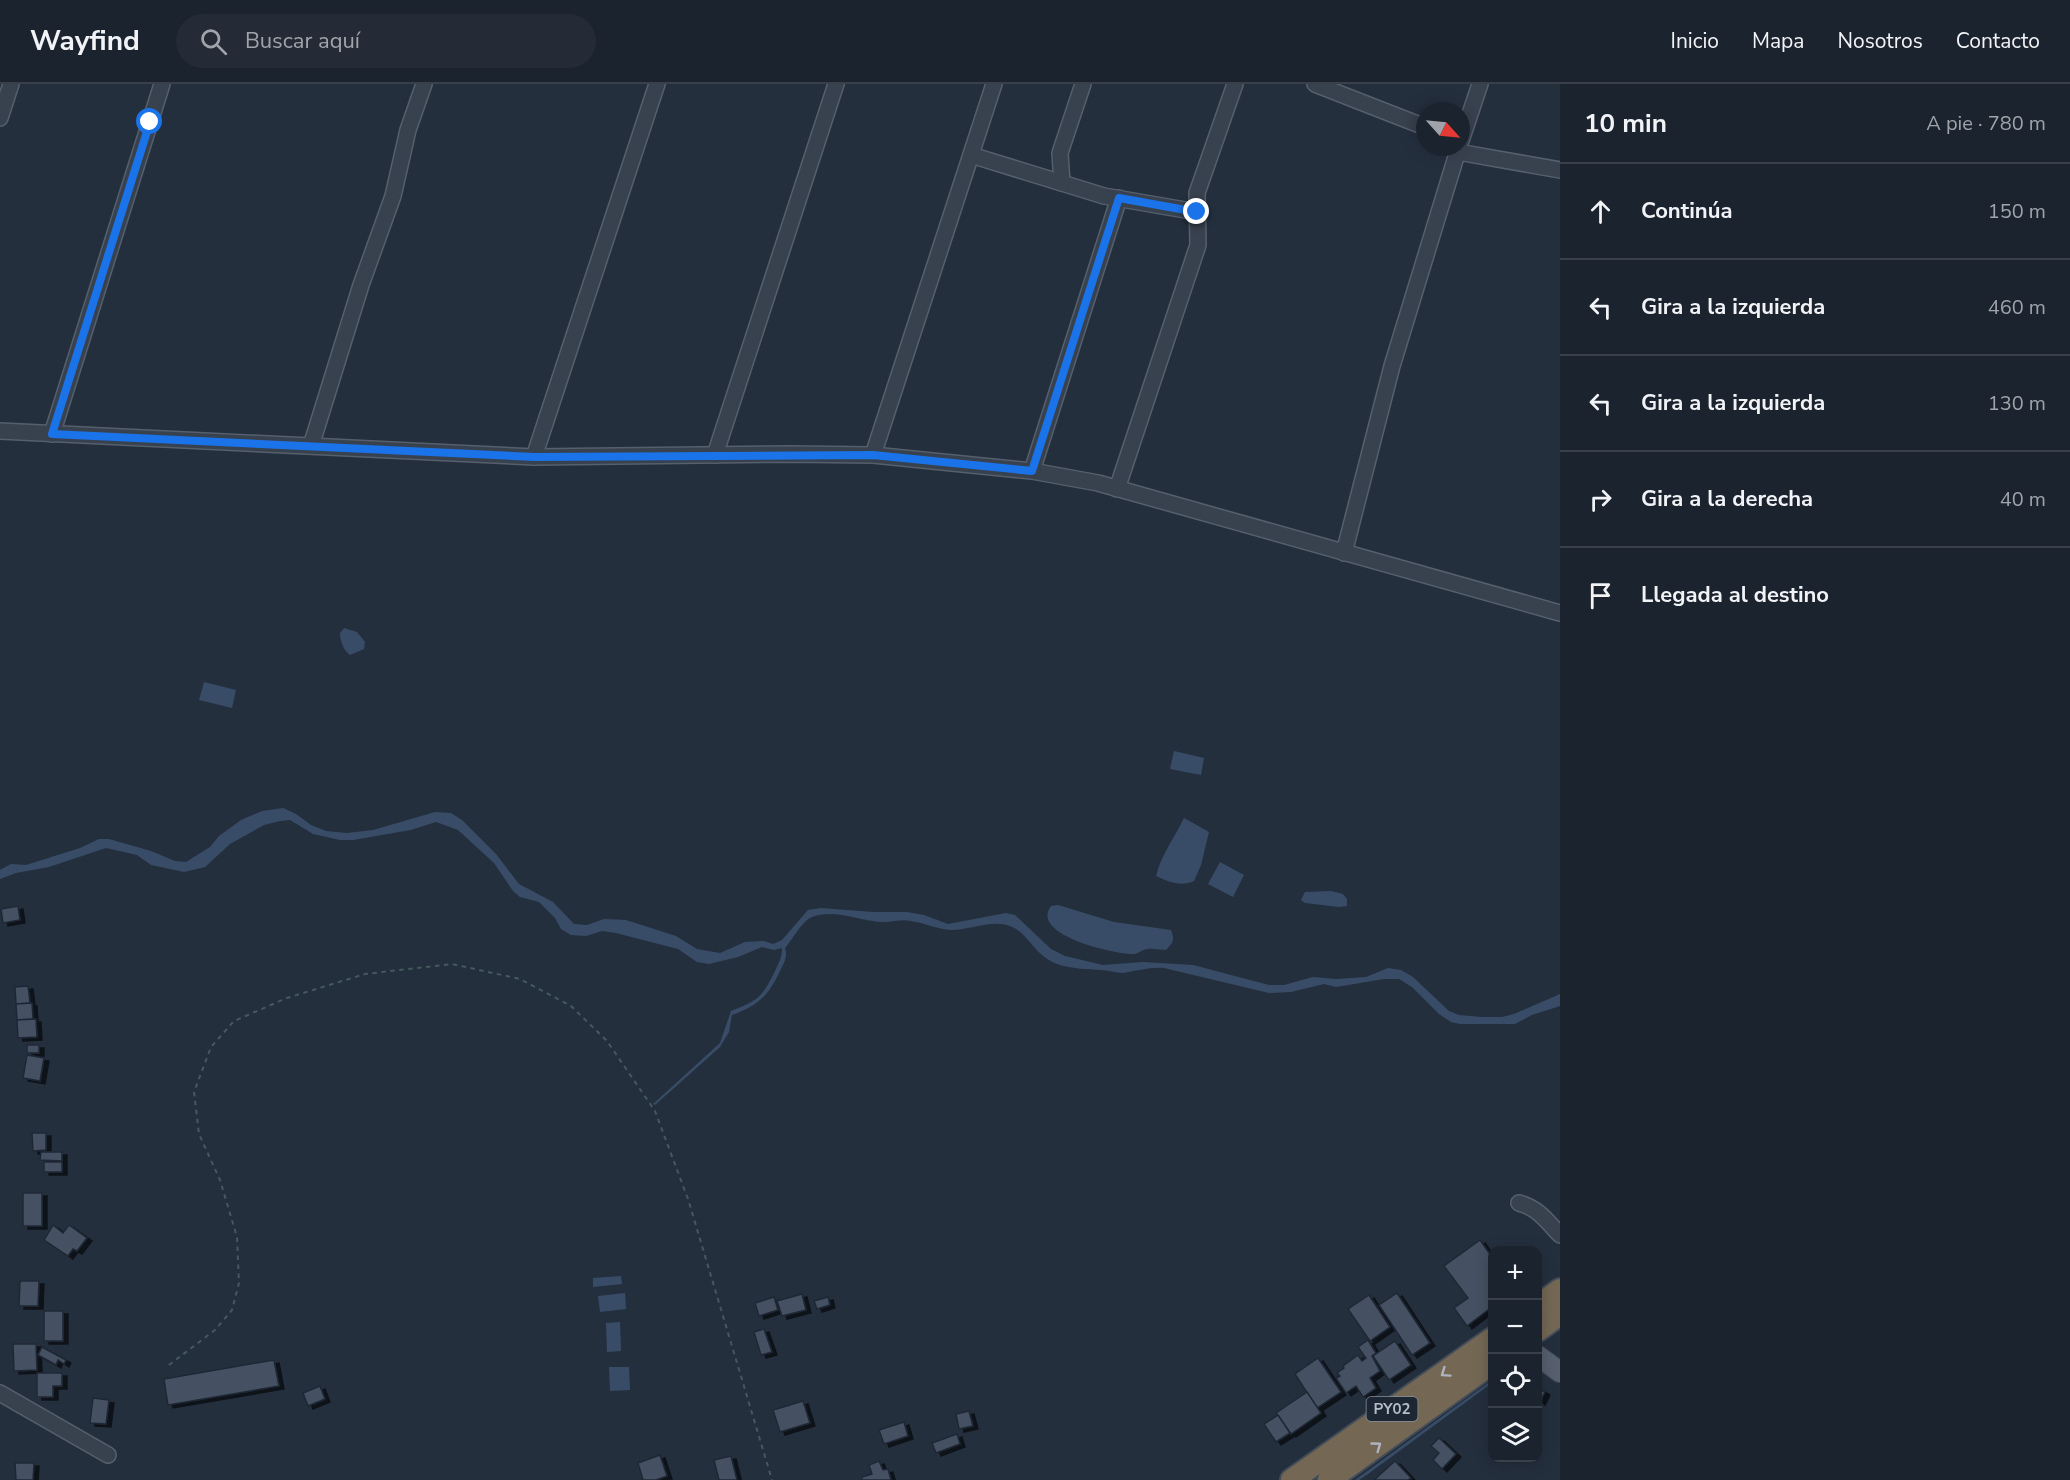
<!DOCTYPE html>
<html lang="es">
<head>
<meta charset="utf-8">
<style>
	body { margin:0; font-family:"Nunito Sans",sans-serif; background:#242b36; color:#f1f3f6 }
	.controls { position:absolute; right:18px; bottom:18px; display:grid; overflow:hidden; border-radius:12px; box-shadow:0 3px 15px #0003 }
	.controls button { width:54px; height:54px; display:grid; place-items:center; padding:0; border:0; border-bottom:2px solid #39404a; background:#1b232e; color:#f1f3f6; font:30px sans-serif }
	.compass { position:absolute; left:1416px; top:18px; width:54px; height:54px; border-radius:50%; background:#1b232e; box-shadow:0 3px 15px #0003; rotate:117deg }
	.stop { position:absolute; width:18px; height:18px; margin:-14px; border:4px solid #1a73e8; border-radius:50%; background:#fff }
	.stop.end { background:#1a73e8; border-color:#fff; box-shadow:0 2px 6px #0008 }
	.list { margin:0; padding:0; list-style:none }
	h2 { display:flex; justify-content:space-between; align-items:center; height:78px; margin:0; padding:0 24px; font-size:26px }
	h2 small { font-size:20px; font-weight:400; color:#a0a4aa }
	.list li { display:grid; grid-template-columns:39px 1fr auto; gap:18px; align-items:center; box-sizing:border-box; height:96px; padding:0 24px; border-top:2px solid #39404a }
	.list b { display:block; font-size:22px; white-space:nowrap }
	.list em { font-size:20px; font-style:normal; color:#a0a4aa }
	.icon { flex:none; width:33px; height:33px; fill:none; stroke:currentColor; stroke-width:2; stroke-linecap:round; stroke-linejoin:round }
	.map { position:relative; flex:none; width:1560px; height:1396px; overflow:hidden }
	header { display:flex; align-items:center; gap:36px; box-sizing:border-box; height:84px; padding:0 30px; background:#1b232e; border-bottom:2px solid #39404a }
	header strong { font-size:28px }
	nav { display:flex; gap:33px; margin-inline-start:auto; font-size:21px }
	.search { width:420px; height:54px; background:#242b36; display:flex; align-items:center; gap:15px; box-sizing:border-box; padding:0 21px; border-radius:33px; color:#a0a4aa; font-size:22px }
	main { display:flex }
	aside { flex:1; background:#1b232e }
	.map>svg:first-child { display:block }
</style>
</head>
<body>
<header>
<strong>Wayfind</strong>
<div class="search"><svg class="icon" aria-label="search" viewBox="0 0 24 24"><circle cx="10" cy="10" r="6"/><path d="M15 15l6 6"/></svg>Buscar aquí</div>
<nav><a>Inicio</a><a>Mapa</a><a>Nosotros</a><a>Contacto</a></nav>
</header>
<main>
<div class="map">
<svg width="1560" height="1396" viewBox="0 0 1560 1396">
	<defs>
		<filter id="shadow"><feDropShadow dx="5" dy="3" stdDeviation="0" flood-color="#0009"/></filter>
	</defs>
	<rect width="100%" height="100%" fill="#242f3e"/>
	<g fill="#394c67">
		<path d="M 344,544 L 357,548 L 365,558 L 364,565 L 350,571 C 344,567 340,557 340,549 Z"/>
		<path d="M 204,598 L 236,606 L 232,624 L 199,616 Z"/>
		<path d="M 1174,667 L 1204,674 L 1201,691 L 1170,685 Z"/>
		<path d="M 283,724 L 296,730 L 311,741 L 326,747 L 347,749 L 373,746 L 435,728 L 451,729 L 462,736 L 496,770 L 519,800 L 553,818 L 574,840 L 587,841 L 604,835 L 626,836 L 676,852 L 697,865 L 720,869 L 745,858 L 764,857 L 773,860 L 782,856 L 808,826 L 821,824 L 873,828 L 907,828 L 924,831 L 948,840 L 1006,829 L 1015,831 L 1051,865 L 1065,872 L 1103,881 L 1143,878 L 1193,881 L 1269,901 L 1284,901 L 1313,893 L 1336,895 L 1366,893 L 1388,884 L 1401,886 L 1413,893 L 1449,927 L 1459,931 L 1481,933 L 1502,933 L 1514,930 L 1560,910 L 1560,922 L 1532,931 L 1515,940 L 1460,940 L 1451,938 L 1439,930 L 1412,903 L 1399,895 L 1384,895 L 1336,903 L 1324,900 L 1291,908 L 1269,909 L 1164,884 C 1149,883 1137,887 1123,889 C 1116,889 1108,886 1101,886 C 1087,885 1073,885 1060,881 C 1035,874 1030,850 1010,842 C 992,835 970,846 951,846 C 937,845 925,839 911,837 C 902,835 893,838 884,838 C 861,838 836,824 812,833 C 802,837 793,855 785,864 C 788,872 784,879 780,887 C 768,912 759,921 732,931 L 729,948 L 720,963 L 655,1021 L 653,1020 L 720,959 L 731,927 C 758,916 762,914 775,887 C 779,879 782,873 782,864 L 774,866 L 762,863 L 738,873 L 709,880 L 697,878 L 678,865 L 616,849 L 602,847 L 586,852 L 571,851 L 561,845 L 555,834 L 539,818 L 520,813 L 513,807 L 494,779 L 458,746 L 436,738 L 411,746 L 353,756 L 340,756 L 313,750 L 290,736 L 280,737 L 264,741 L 230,760 L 205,783 L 184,788 L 151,781 L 137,771 L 106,764 L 49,783 L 16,789 L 0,795 L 0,786 L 11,780 L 26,781 L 80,764 L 99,755 L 109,755 L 151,767 L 175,777 L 186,778 L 210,763 L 219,752 L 241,736 L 262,727 Z"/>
		<path d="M 1184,734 L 1209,748 L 1201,781 L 1194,797 C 1181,803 1169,798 1156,792 C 1161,771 1175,753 1184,734 Z"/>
		<path d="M 1220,778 L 1244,791 L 1233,813 L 1208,800 Z"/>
		<path d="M 1331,807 L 1343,810 L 1347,815 L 1347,822 L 1339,823 L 1305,819 L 1301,816 L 1305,808 Z"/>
		<path d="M 1058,821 L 1114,838 L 1171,846 C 1175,856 1173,859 1166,866 C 1161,866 1154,864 1148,865 C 1143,865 1139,869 1135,870 C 1116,871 1029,851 1051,822 Z"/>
		<path d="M 621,1192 L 622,1200 L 593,1203 L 593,1194 Z"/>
		<path d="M 625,1209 L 626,1225 L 600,1228 L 598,1212 Z"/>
		<path d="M 620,1238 L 621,1267 L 607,1268 L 606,1239 Z"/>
		<path d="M 609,1283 L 629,1283 L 630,1306 L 610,1307 Z"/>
		<path d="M 1492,1296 L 1492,1299 L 1368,1390 L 1359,1396 L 1355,1396 Z"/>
	</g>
	<g fill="#455162" stroke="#1f2835" stroke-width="1.5" filter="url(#shadow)">
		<path d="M 18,822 L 20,836 L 3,839 L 1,825 Z"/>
		<path d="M 28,902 L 30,919 L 16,920 L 15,903 Z"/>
		<path d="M 32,919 L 33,935 L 17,936 L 16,920 Z"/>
		<path d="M 36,935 L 37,953 L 18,954 L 17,936 Z"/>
		<rect x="27" y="961" width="12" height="8"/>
		<path d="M 27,971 L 44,974 L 40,997 L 23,994 Z"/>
		<path d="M 32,1049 L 46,1049 L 46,1066 L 33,1067 Z"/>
		<path d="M 41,1068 L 62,1068 L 62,1077 L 40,1076 Z"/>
		<rect x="44" y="1078" width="18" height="10"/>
		<rect x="23" y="1109" width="19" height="33"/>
		<path d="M 53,1141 L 63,1149 L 69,1141 L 87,1154 L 77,1167 L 73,1165 L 68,1172 L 44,1156 Z"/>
		<path d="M 1480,1156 L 1492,1173 L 1492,1223 L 1467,1242 L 1454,1224 L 1468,1214 L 1444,1182 Z"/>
		<path d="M 20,1197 L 39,1197 L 38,1222 L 19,1222 Z"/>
		<path d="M 1397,1209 L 1430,1259 L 1412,1271 L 1379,1221 Z"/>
		<path d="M 802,1210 L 806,1226 L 782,1232 L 777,1217 Z"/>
		<path d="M 1369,1211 L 1390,1243 L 1370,1257 L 1348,1225 Z"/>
		<path d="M 774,1213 L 778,1226 L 759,1232 L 755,1219 Z"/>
		<path d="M 828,1213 L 830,1221 L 817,1225 L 814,1217 Z"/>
		<rect x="44" y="1227" width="19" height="30"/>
		<path d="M 764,1245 L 772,1268 L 761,1271 L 754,1248 Z"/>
		<path d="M 1368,1256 L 1376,1269 L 1372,1272 L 1380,1287 L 1370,1294 L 1376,1304 L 1363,1313 L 1356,1302 L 1346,1309 L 1336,1294 L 1340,1292 L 1337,1289 L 1344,1284 L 1343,1282 L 1358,1271 L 1362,1277 L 1366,1274 L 1358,1263 Z"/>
		<path d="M 1395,1257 L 1411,1281 L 1389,1296 L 1373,1272 Z"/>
		<path d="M 13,1260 L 36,1260 L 37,1286 L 14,1287 Z"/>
		<path d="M 42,1263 L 66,1276 L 64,1280 L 58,1276 L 56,1281 L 38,1271 Z"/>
		<path d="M 1318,1274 L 1341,1308 L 1317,1324 L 1295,1290 Z"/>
		<path d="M 274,1276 L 279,1302 L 168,1321 L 164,1295 Z"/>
		<path d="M 37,1289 L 62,1289 L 62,1302 L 53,1302 L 53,1313 L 37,1313 Z"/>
		<path d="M 320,1302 L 325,1315 L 308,1322 L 303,1309 Z"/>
		<path d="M 1538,1304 L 1545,1308 L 1540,1318 L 1538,1316 Z"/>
		<path d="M 1307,1308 L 1321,1329 L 1291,1350 L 1276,1329 Z"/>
		<path d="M 93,1314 L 109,1316 L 106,1340 L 90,1339 Z"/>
		<path d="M 803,1317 L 810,1339 L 780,1348 L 773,1326 Z"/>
		<path d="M 969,1327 L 973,1342 L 959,1345 L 956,1330 Z"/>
		<path d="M 1278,1331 L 1290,1349 L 1276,1358 L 1264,1340 Z"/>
		<path d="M 904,1338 L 908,1352 L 884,1360 L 879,1346 Z"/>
		<path d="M 957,1350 L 960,1360 L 936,1369 L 932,1359 Z"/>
		<path d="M 1439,1354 L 1456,1370 L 1442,1385 L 1433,1376 L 1439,1369 L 1431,1362 Z"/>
		<path d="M 660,1371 L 667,1392 L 656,1396 L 643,1396 L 638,1379 Z"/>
		<path d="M 731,1372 L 737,1396 L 719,1396 L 714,1376 Z"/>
		<path d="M 879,1377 L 883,1386 L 888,1385 L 891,1396 L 862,1396 L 862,1393 L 872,1390 L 869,1381 Z"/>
		<path d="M 1395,1377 L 1411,1394 L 1408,1396 L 1374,1396 Z"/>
		<path d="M 15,1379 L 34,1379 L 33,1396 L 16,1396 Z"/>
	</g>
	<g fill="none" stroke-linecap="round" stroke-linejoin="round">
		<g stroke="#565f6c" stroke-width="18">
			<g id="minor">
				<path d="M 1315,0 L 1425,43"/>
				<path d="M 0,34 L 11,0"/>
				<path d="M 1461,57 L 1480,0"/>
				<path d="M 1458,68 L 1560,86"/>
				<path d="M 971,71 L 1104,112 L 1197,128"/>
				<path d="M 1062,99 L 1060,69 L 1083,0"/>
				<path d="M 0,347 L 534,373 L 790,370 L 873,371 L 1032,387 L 1098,399 L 1560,529"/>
				<path d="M 52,350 L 162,0"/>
				<path d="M 311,362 L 361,201 L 393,112 L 408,46 L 424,0"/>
				<path d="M 715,371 L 836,0"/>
				<path d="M 873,371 L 994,0"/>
				<path d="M 534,373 L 657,0"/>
				<path d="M 1032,387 L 1119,114"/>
				<path d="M 1117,405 L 1198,161 L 1197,109 L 1235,0"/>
				<path d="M 1344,469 L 1392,282 L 1459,63"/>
				<path d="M 1519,1119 C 1538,1124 1547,1137 1560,1151"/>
				<path d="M 0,1309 L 108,1371"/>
			</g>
		</g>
		<g stroke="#414a57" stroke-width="22">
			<path id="major" d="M 1538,1272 L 1560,1288"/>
		</g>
		<g stroke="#434c59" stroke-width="26">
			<g id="highway">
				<path d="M 1538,1222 L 1560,1206"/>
				<path d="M 1538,1246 L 1560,1230"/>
				<path d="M 1292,1396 L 1492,1255"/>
				<path d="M 1329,1396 L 1492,1279"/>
			</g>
		</g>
		<path stroke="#44595c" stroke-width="2" stroke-dasharray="4.5 4.5" stroke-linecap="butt" d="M 169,1281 L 215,1246 L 232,1226 L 239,1199 L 237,1153 L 220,1096 L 199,1050 L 194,1008 L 211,963 L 234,937 L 287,914 L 365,890 L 452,880 L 520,895 L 571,922 L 607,957 L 655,1027 L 688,1115 L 772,1396"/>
		<use href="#minor" stroke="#38414e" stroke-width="15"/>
		<use href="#major" stroke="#56606e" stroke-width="20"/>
		<use href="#highway" stroke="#746855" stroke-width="22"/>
	</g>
	<defs><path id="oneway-chevron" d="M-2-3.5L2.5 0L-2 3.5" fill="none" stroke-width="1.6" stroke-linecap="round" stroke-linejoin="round" transform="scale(1.5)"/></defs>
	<g stroke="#aeb4bd">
		<use href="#oneway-chevron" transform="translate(1445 1289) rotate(145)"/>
		<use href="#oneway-chevron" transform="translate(1377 1362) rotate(-36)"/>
	</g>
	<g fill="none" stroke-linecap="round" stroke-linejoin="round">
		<path stroke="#1a73e8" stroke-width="8" d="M 150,38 L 52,350 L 534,373 L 873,371 L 1032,387 L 1119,114 L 1197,128"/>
	</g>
	<g text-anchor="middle" stroke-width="6" stroke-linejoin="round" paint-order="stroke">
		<rect fill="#1d2633" stroke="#878f9c" stroke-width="1.5" x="1366.5" y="1313" width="51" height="24" rx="4.5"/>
		<g font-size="15" font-weight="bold" fill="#b4bcc9">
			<text x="1392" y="1330">PY02</text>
		</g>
	</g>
</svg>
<div class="controls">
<button>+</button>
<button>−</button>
<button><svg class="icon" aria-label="locate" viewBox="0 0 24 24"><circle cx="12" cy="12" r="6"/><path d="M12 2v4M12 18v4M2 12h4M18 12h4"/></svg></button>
<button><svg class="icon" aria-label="layers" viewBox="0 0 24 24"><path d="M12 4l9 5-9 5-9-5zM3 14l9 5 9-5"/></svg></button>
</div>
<svg class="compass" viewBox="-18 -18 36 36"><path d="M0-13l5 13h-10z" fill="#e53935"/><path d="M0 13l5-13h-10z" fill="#a0a4aa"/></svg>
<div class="stop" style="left:150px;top:38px"></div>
<div class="stop end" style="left:1197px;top:128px"></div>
</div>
<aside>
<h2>10 min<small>A pie · 780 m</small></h2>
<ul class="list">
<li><svg class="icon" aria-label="ahead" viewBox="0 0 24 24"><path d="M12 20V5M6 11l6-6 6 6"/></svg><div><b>Continúa</b></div><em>150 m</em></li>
<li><svg class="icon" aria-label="left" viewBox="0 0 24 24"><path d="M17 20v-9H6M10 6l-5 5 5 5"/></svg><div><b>Gira a la izquierda</b></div><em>460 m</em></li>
<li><svg class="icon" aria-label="left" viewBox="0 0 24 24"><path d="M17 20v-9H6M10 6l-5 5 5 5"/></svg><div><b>Gira a la izquierda</b></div><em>130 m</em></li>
<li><svg class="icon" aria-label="right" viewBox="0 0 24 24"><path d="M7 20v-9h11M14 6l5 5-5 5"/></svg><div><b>Gira a la derecha</b></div><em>40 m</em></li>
<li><svg class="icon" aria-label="arrive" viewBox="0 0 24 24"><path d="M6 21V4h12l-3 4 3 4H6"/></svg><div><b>Llegada al destino</b></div></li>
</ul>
</aside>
</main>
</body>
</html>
